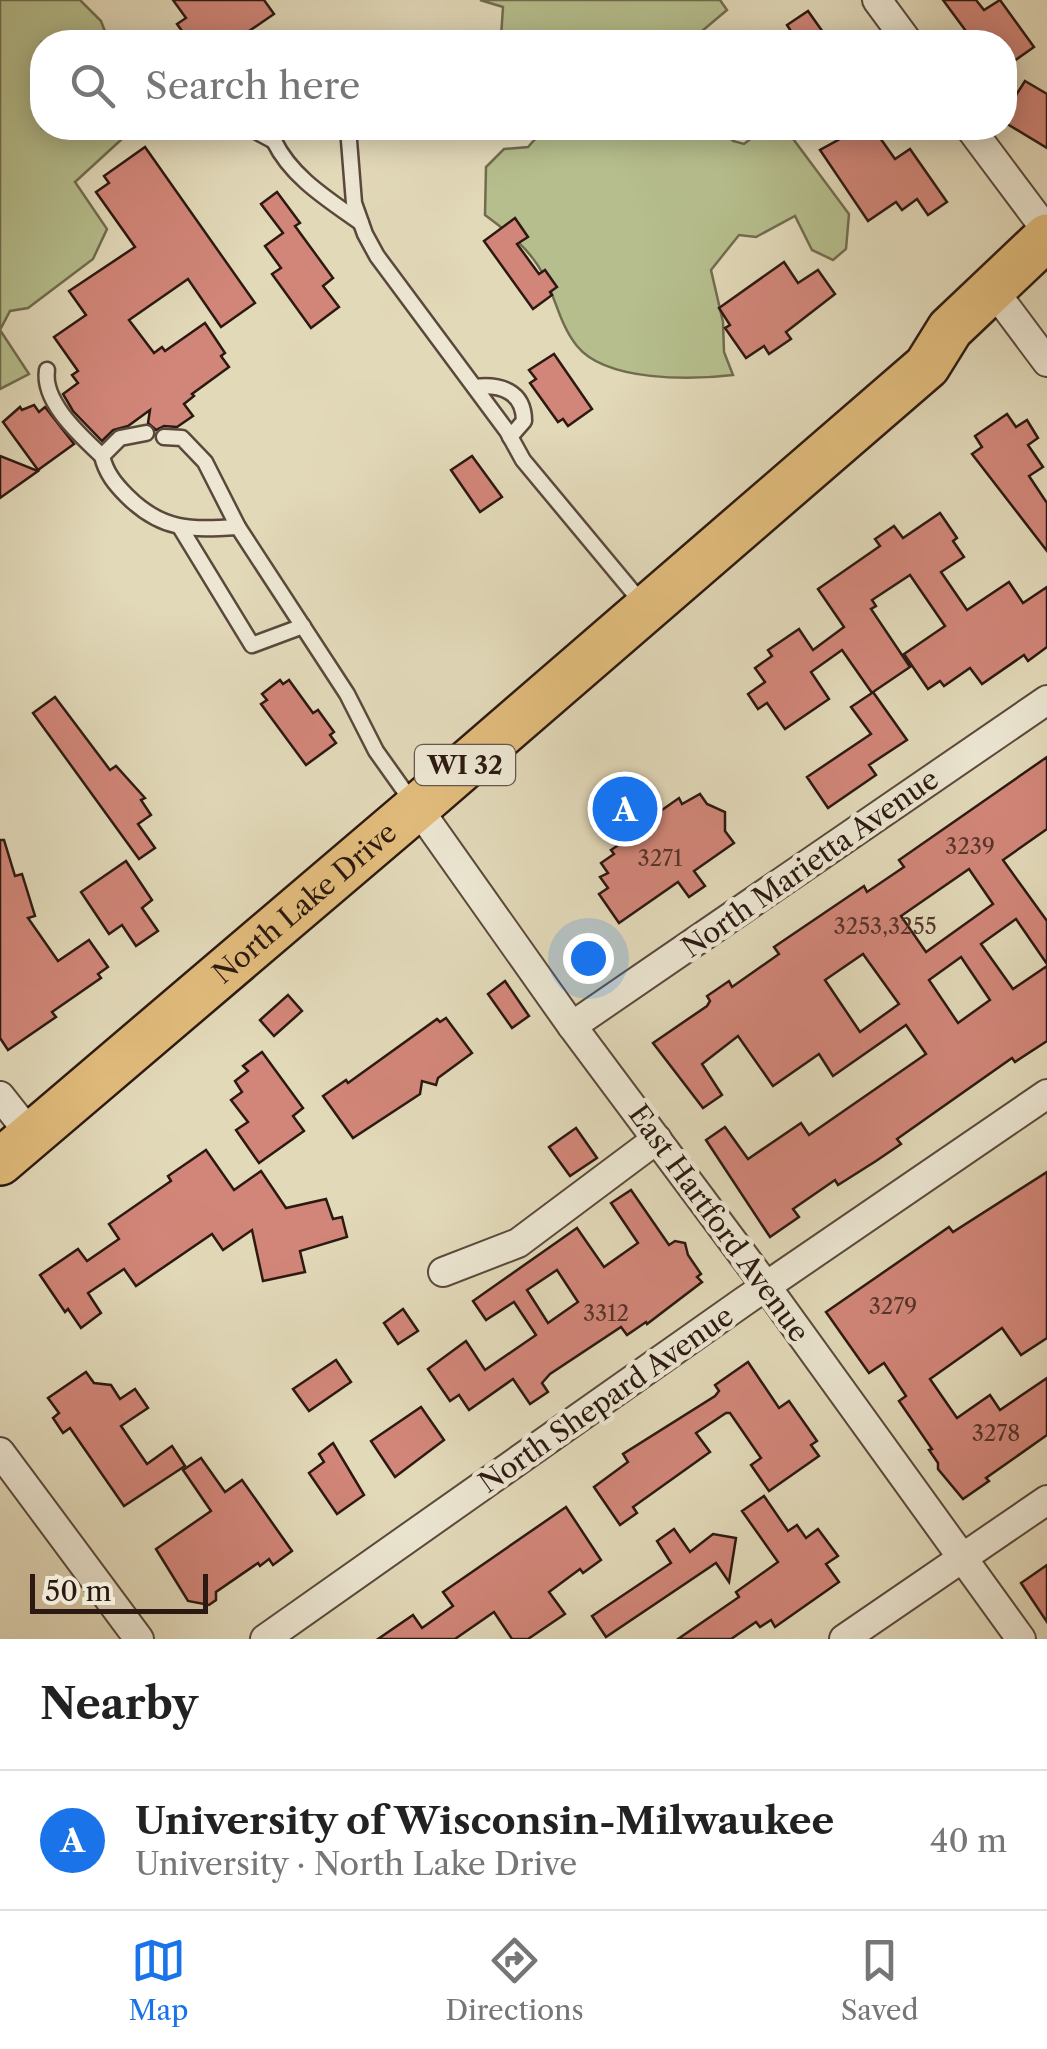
<!DOCTYPE html>
<html lang="en">
<head>
<meta charset="utf-8">
<style>
	body { margin:0; font-family:"Libre Caslon Text",serif; background:#f6f6f6; color:#222 }
	.scale { position:absolute; left:30px; bottom:25px; width:178px; box-sizing:border-box; padding-left:10px; border:5px solid #2c1911; border-top:0; font-size:28px; line-height:35px; white-space:nowrap; color:#2c1911; -webkit-text-stroke:8px #ece6d2; paint-order:stroke }
	.you { position:absolute; left:588px; top:958px; width:35px; height:35px; margin:-25px; border:8px solid #fff; border-radius:50%; background:#1a73e8; box-shadow:0 0 0 15px #1a73e833 }
	.badge { display:grid; place-items:center; width:65px; height:65px; border-radius:50%; background:#1a73e8; color:#fff; font-size:32px; font-weight:700 }
	.pin { position:absolute; translate:-50% -50%; border:5px solid #fff; box-shadow:0 2px 10px #0006 }
	.list { margin:0; padding:0; list-style:none }
	h2 { display:flex; justify-content:space-between; align-items:center; height:130px; margin:0; padding:0 40px; font-size:42px }
	h2 small { font-size:32px; font-weight:400; color:#767676 }
	.list li { display:grid; grid-template-columns:65px 1fr auto; gap:30px; align-items:center; box-sizing:border-box; height:140px; padding:0 40px; border-top:2px solid #e0e0e0 }
	.list b { display:block; font-size:38px; white-space:nowrap }
	.list p { margin:0; font-size:32px; white-space:nowrap; color:#767676 }
	.list em { font-size:32px; font-style:normal; color:#767676 }
	.icon { flex:none; width:55px; height:55px; fill:none; stroke:currentColor; stroke-width:2; stroke-linecap:round; stroke-linejoin:round }
	.map { position:relative; flex:none; width:1047px; height:1639px; overflow:hidden }
	.search { position:absolute; background:#fff; box-shadow:0 5px 25px #0003; left:30px; right:30px; top:30px; height:110px; display:flex; align-items:center; gap:25px; box-sizing:border-box; padding:0 35px; border-radius:40px; color:#767676; font-size:38px }
	.sheet { height:270px; background:#fff }
	nav { display:flex; justify-content:space-around; align-items:center; box-sizing:border-box; height:140px; border-top:2px solid #e0e0e0; background:#fff; font-size:28px; color:#767676 }
	nav a { display:grid; justify-items:center; gap:5px }
	nav .on { color:#1a73e8 }
	.map>svg:first-child { display:block }
</style>
</head>
<body>
<div class="map">
<svg width="1047" height="1639" viewBox="0 0 1047 1639">
	<rect width="100%" height="100%" fill="#e2d9b9"/>
	<filter id="stains"><feTurbulence type="fractalNoise" baseFrequency=".002" numOctaves="4"/><feColorMatrix values="0 0 0 0 .2 0 0 0 0 .09 0 0 0 0 .02 0 0 0 .5 -.17"/></filter>
	<radialGradient id="worn" r=".72"><stop offset=".6" stop-color="#630" stop-opacity="0"/><stop offset="1" stop-color="#630" stop-opacity=".3"/></radialGradient>
	<g fill="#b6be8d" stroke="#716c4f" stroke-width="2.5">
		<path d="M 0,0 L 80,0 L 101,21 L 109,42 L 42,42 L 42,128 L 134,128 L 75,182 L 107,229 L 93,259 L 28,308 L 10,311 L 0,330 L 29,374 L 0,389 Z"/>
		<path d="M 480,0 L 720,0 L 727,10 L 689,42 L 504,42 L 501,37 L 503,7 Z"/>
		<path d="M 545,128 L 721,128 L 733,141 L 744,144 L 765,128 L 785,128 L 849,214 L 846,249 L 833,260 L 812,250 L 795,216 L 756,237 L 739,235 L 711,270 L 723,322 L 724,352 L 733,375 C 692,380 606,382 577,346 C 560,325 556,299 544,276 C 531,250 508,232 485,215 L 486,167 L 504,149 L 528,147 Z"/>
	</g>
	<g fill="#d28679" stroke="#2c1911" stroke-width="2.5" fill-rule="evenodd">
		<path d="M 173,0 L 264,0 L 274,14 L 233,42 L 190,42 L 177,24 L 186,18 Z"/>
		<path d="M 943,0 L 976,0 L 984,10 L 1000,0 L 1034,47 L 1004,68 L 1004,42 L 974,42 Z"/>
		<path d="M 808,11 L 830,42 L 798,42 L 787,25 Z"/>
		<path d="M 1025,81 L 1047,94 L 1047,148 L 1004,122 L 1004,114 Z"/>
		<path d="M 860,128 L 873,128 L 895,159 L 910,149 L 947,202 L 928,215 L 917,199 L 902,210 L 896,202 L 868,221 L 820,150 Z"/>
		<path d="M 145,147 L 255,303 L 221,327 L 188,279 L 129,320 L 154,353 L 162,347 L 165,351 L 205,323 L 225,353 L 221,356 L 229,367 L 192,394 L 194,396 L 184,404 L 193,416 L 177,427 L 164,426 L 156,430 L 148,423 L 150,410 L 128,426 L 113,430 L 102,441 L 73,411 L 63,394 L 78,383 L 72,375 L 78,371 L 54,337 L 86,315 L 69,291 L 135,247 L 96,192 L 109,183 L 104,176 Z"/>
		<path d="M 277,192 L 300,223 L 295,226 L 333,278 L 323,286 L 339,307 L 311,328 L 272,274 L 281,268 L 265,246 L 283,233 L 261,204 Z"/>
		<path d="M 515,218 L 528,237 L 517,244 L 539,274 L 545,270 L 557,287 L 550,292 L 552,295 L 533,309 L 484,241 Z"/>
		<path d="M 784,262 L 798,283 L 818,270 L 835,294 L 786,332 L 791,339 L 769,354 L 764,346 L 746,358 L 725,328 L 730,325 L 719,308 Z"/>
		<path d="M 554,354 L 592,409 L 568,426 L 563,419 L 558,422 L 530,383 L 536,379 L 529,370 Z"/>
		<path d="M 34,405 L 39,412 L 45,407 L 74,444 L 38,470 L 3,422 L 20,407 L 22,410 Z"/>
		<path d="M 1007,414 L 1016,427 L 1027,420 L 1038,438 L 1028,445 L 1043,467 L 1029,476 L 1047,503 L 1047,551 L 972,454 L 982,447 L 975,436 Z"/>
		<path d="M 0,456 L 38,471 L 0,498 Z"/>
		<path d="M 472,456 L 502,497 L 480,512 L 451,470 Z"/>
		<path d="M 940,513 L 957,538 L 953,541 L 964,557 L 941,572 L 967,610 L 1009,582 L 1023,603 L 1047,587 L 1047,647 L 1028,661 L 1024,655 L 982,684 L 970,668 L 944,686 L 940,681 L 928,689 L 904,654 L 945,626 L 910,575 L 872,600 L 876,606 L 871,609 L 910,667 L 873,692 L 907,740 L 869,765 L 876,775 L 828,808 L 807,777 L 871,734 L 851,707 L 872,693 L 842,650 L 811,672 L 829,699 L 785,729 L 767,703 L 758,709 L 748,694 L 765,682 L 755,668 L 772,656 L 768,650 L 799,629 L 813,650 L 844,627 L 818,589 L 880,546 L 875,539 L 894,526 L 903,538 Z"/>
		<path d="M 280,680 L 283,684 L 289,680 L 313,713 L 318,710 L 334,732 L 330,735 L 336,743 L 306,765 L 261,704 L 267,700 L 262,694 Z"/>
		<path d="M 55,697 L 110,770 L 116,766 L 145,798 L 141,800 L 151,815 L 138,824 L 155,848 L 139,859 L 33,713 Z"/>
		<path d="M 1047,757 L 1047,829 L 1003,860 L 1047,921 L 1047,964 L 1016,919 L 981,944 L 1013,989 L 1047,966 L 1047,1041 L 1015,1062 L 1012,1058 L 897,1139 L 901,1144 L 876,1161 L 838,1185 L 835,1180 L 793,1209 L 799,1217 L 770,1237 L 706,1140 L 725,1127 L 748,1159 L 801,1123 L 809,1135 L 926,1054 L 906,1025 L 833,1076 L 819,1054 L 773,1086 L 738,1036 L 702,1064 L 722,1095 L 703,1108 L 653,1043 L 707,1006 L 710,1001 L 707,996 L 729,981 L 732,987 L 779,954 L 774,947 L 864,886 L 867,892 L 904,867 L 899,860 ZM 969,869 L 993,904 L 926,952 L 901,916 ZM 863,954 L 899,1004 L 860,1032 L 825,980 ZM 961,957 L 990,1000 L 958,1023 L 929,980 Z"/>
		<path d="M 700,794 L 707,804 L 725,812 L 725,831 L 734,843 L 694,871 L 705,886 L 689,897 L 678,882 L 619,923 L 599,894 L 608,888 L 600,877 L 608,873 L 601,863 L 614,854 L 611,850 L 635,834 L 627,823 L 646,809 L 652,817 L 679,798 L 682,804 Z"/>
		<path d="M 0,840 L 4,840 L 15,876 L 22,874 L 35,916 L 28,918 L 58,961 L 89,940 L 108,967 L 98,974 L 101,978 L 52,1012 L 56,1017 L 8,1050 L 0,1038 Z"/>
		<path d="M 126,861 L 152,900 L 142,908 L 158,931 L 136,946 L 122,925 L 109,934 L 81,892 Z"/>
		<path d="M 505,981 L 529,1016 L 512,1028 L 488,994 Z"/>
		<path d="M 288,995 L 302,1011 L 274,1036 L 260,1020 Z"/>
		<path d="M 446,1018 L 472,1053 L 438,1078 L 436,1085 L 422,1081 L 420,1094 L 353,1138 L 323,1096 L 346,1080 L 348,1083 L 437,1019 L 440,1022 Z"/>
		<path d="M 262,1052 L 303,1108 L 293,1116 L 304,1131 L 259,1163 L 236,1130 L 248,1122 L 231,1100 L 242,1092 L 235,1081 L 248,1071 L 243,1066 Z"/>
		<path d="M 576,1128 L 597,1158 L 570,1176 L 549,1147 Z"/>
		<path d="M 206,1150 L 234,1190 L 261,1171 L 286,1208 L 326,1199 L 333,1219 L 342,1217 L 347,1237 L 300,1251 L 305,1272 L 263,1281 L 252,1230 L 223,1250 L 212,1234 L 136,1286 L 124,1269 L 88,1293 L 101,1313 L 81,1328 L 68,1309 L 65,1312 L 40,1275 L 78,1249 L 87,1261 L 119,1239 L 109,1224 L 171,1181 L 168,1176 Z"/>
		<path d="M 1047,1172 L 1047,1338 L 1021,1355 L 1002,1328 L 930,1379 L 957,1418 L 990,1395 L 1000,1410 L 1047,1378 L 1047,1435 L 986,1478 L 989,1481 L 963,1499 L 938,1469 L 938,1463 L 929,1450 L 932,1449 L 899,1401 L 906,1396 L 884,1363 L 869,1373 L 826,1312 L 949,1227 L 953,1232 Z"/>
		<path d="M 631,1190 L 669,1245 L 675,1241 L 685,1243 L 688,1255 L 701,1274 L 697,1277 L 702,1282 L 647,1324 L 646,1322 L 627,1335 L 621,1327 L 550,1374 L 542,1383 L 548,1392 L 530,1404 L 513,1379 L 469,1410 L 459,1395 L 450,1401 L 428,1369 L 466,1341 L 485,1370 L 536,1335 L 514,1302 L 486,1320 L 473,1301 L 577,1228 L 604,1267 L 638,1243 L 611,1203 ZM 557,1270 L 578,1302 L 548,1323 L 527,1290 Z"/>
		<path d="M 403,1309 L 418,1331 L 398,1344 L 384,1323 Z"/>
		<path d="M 336,1360 L 351,1382 L 309,1411 L 293,1389 Z"/>
		<path d="M 748,1362 L 779,1408 L 789,1401 L 817,1441 L 811,1445 L 819,1456 L 769,1491 L 751,1465 L 761,1458 L 730,1413 L 726,1413 L 696,1433 L 710,1452 L 633,1507 L 637,1513 L 620,1525 L 594,1487 L 628,1462 L 623,1454 L 715,1396 L 719,1391 L 715,1385 Z"/>
		<path d="M 86,1372 L 94,1383 L 111,1385 L 120,1399 L 135,1389 L 148,1408 L 121,1426 L 147,1464 L 172,1446 L 185,1466 L 124,1506 L 70,1428 L 63,1433 L 53,1418 L 59,1413 L 48,1398 Z"/>
		<path d="M 421,1407 L 444,1440 L 395,1477 L 371,1441 Z"/>
		<path d="M 333,1443 L 364,1495 L 337,1514 L 309,1473 L 324,1462 L 319,1454 Z"/>
		<path d="M 201,1458 L 225,1492 L 242,1480 L 292,1551 L 273,1565 L 269,1559 L 260,1566 L 258,1563 L 216,1592 L 216,1600 L 209,1605 L 188,1601 L 156,1549 L 211,1511 L 183,1470 Z"/>
		<path d="M 764,1496 L 788,1531 L 797,1525 L 806,1538 L 818,1529 L 838,1556 L 826,1564 L 839,1582 L 775,1627 L 771,1620 L 760,1627 L 756,1622 L 731,1639 L 678,1639 L 739,1597 L 736,1592 L 778,1562 L 742,1511 Z"/>
		<path d="M 566,1507 L 601,1560 L 583,1573 L 580,1569 L 549,1592 L 565,1614 L 528,1639 L 512,1639 L 494,1612 L 455,1639 L 378,1639 L 413,1615 L 422,1628 L 453,1606 L 443,1592 Z"/>
		<path d="M 674,1529 L 690,1552 L 713,1534 L 736,1538 L 729,1582 L 716,1563 L 606,1637 L 592,1616 L 671,1563 L 657,1541 Z"/>
		<path d="M 1047,1565 L 1047,1622 L 1021,1583 Z"/>
	</g>
	<g fill="none" stroke-linecap="round" stroke-linejoin="round">
		<g stroke="#5a493b" stroke-width="19">
			<g id="lane">
				<path d="M 250,128 L 274,141"/>
				<path d="M 277,128 L 274,141 C 292,178 329,200 361,223"/>
				<path d="M 348,128 L 354,203 L 365,234 L 377,256 L 507,431 L 523,460 L 642,603"/>
				<path d="M 47,370 C 42,402 81,436 102,456"/>
				<path d="M 475,387 C 500,384 524,391 524,421 L 510,437"/>
				<path d="M 146,433 L 120,438 L 102,456 C 106,473 115,484 127,496 C 162,531 191,530 238,527"/>
				<path d="M 164,437 L 182,438 L 205,462 L 238,527 L 347,694 L 376,751 L 413,803"/>
				<path d="M 180,527 L 252,645 L 303,626"/>
			</g>
		</g>
		<g stroke="#5a493b" stroke-width="32">
			<g id="street">
				<path d="M 877,0 L 908,42"/>
				<path d="M 970,128 L 1047,231"/>
				<path d="M 991,287 L 1047,362"/>
				<path d="M 417,807 L 572,1026 L 766,1286 L 1021,1639"/>
				<path d="M 572,1026 L 1047,700"/>
				<path d="M 0,1096 L 30,1134"/>
				<path d="M 443,1272 L 518,1243 L 657,1139"/>
				<path d="M 0,1452 L 139,1639"/>
				<path d="M 265,1639 L 743,1302 L 1047,1094"/>
				<path d="M 844,1639 L 1047,1500"/>
			</g>
		</g>
		<g stroke="#2c1911" stroke-width="50">
			<g id="primary">
				<path id="s1" d="M 0,1162 L 417,807 L 927,366 L 950,329 L 1047,237"/>
			</g>
		</g>
		<use href="#lane" stroke="#ece6d2" stroke-width="14"/>
		<use href="#street" stroke="#ece6d2" stroke-width="28"/>
		<use href="#primary" stroke="#e1bc7c" stroke-width="45"/>
	</g>
	<g text-anchor="middle" stroke-width="9" stroke-linejoin="round" paint-order="stroke">
		<g font-size="22" fill="#56342b">
			<text x="970" y="854">3239</text>
			<text x="660" y="866">3271</text>
			<text x="885" y="934">3253,3255</text>
			<text x="893" y="1314">3279</text>
			<text x="606" y="1321">3312</text>
			<text x="996" y="1441">3278</text>
		</g>
		<rect fill="#ece6d2" stroke="#66564b" stroke-width="2.5" x="415" y="745" width="100" height="40" rx="8"/>
		<g font-size="25" font-weight="bold" fill="#2c1911">
			<text x="465" y="774">WI 32</text>
		</g>
		<g font-size="28" fill="#2c1911" stroke="#ece6d2">
			<text transform="translate(810 863) rotate(-35)" y="10">North Marietta Avenue</text>
			<text dy="10" stroke="none"><textPath href="#s1" startOffset="400">North Lake Drive</textPath></text>
			<text transform="translate(719 1223) rotate(54)" y="10">East Hartford Avenue</text>
			<text transform="translate(606 1399) rotate(-35)" y="10">North Shepard Avenue</text>
		</g>
	</g>
	<rect width="100%" height="100%" filter="url(#stains)"/>
	<rect width="100%" height="100%" fill="url(#worn)"/>
</svg>
<div class="scale">50 m</div>
<div class="you"></div>
<div class="pin badge" style="left:625px;top:809px">A</div>
<div class="search"><svg class="icon" aria-label="search" viewBox="0 0 24 24"><circle cx="10" cy="10" r="6"/><path d="M15 15l6 6"/></svg>Search here</div>
</div>
<section class="sheet">
<h2>Nearby<small></small></h2>
<ul class="list">
<li><span class="badge">A</span><div><b>University of Wisconsin-Milwaukee</b><p>University · North Lake Drive</p></div><em>40 m</em></li>
</ul>
</section>
<nav>
<a class="on"><svg class="icon" aria-label="map" viewBox="0 0 24 24"><path d="M3 6l6-2 6 2 6-2v14l-6 2-6-2-6 2zM9 4v14M15 6v14"/></svg>Map</a>
<a><svg class="icon" aria-label="directions" viewBox="0 0 24 24"><path d="M12 3l9 9-9 9-9-9zM9 14v-3h6M13 9l2 2-2 2"/></svg>Directions</a>
<a><svg class="icon" aria-label="saved" viewBox="0 0 24 24"><path d="M7 4h10v16l-5-4-5 4z"/></svg>Saved</a>
</nav>
</body>
</html>
